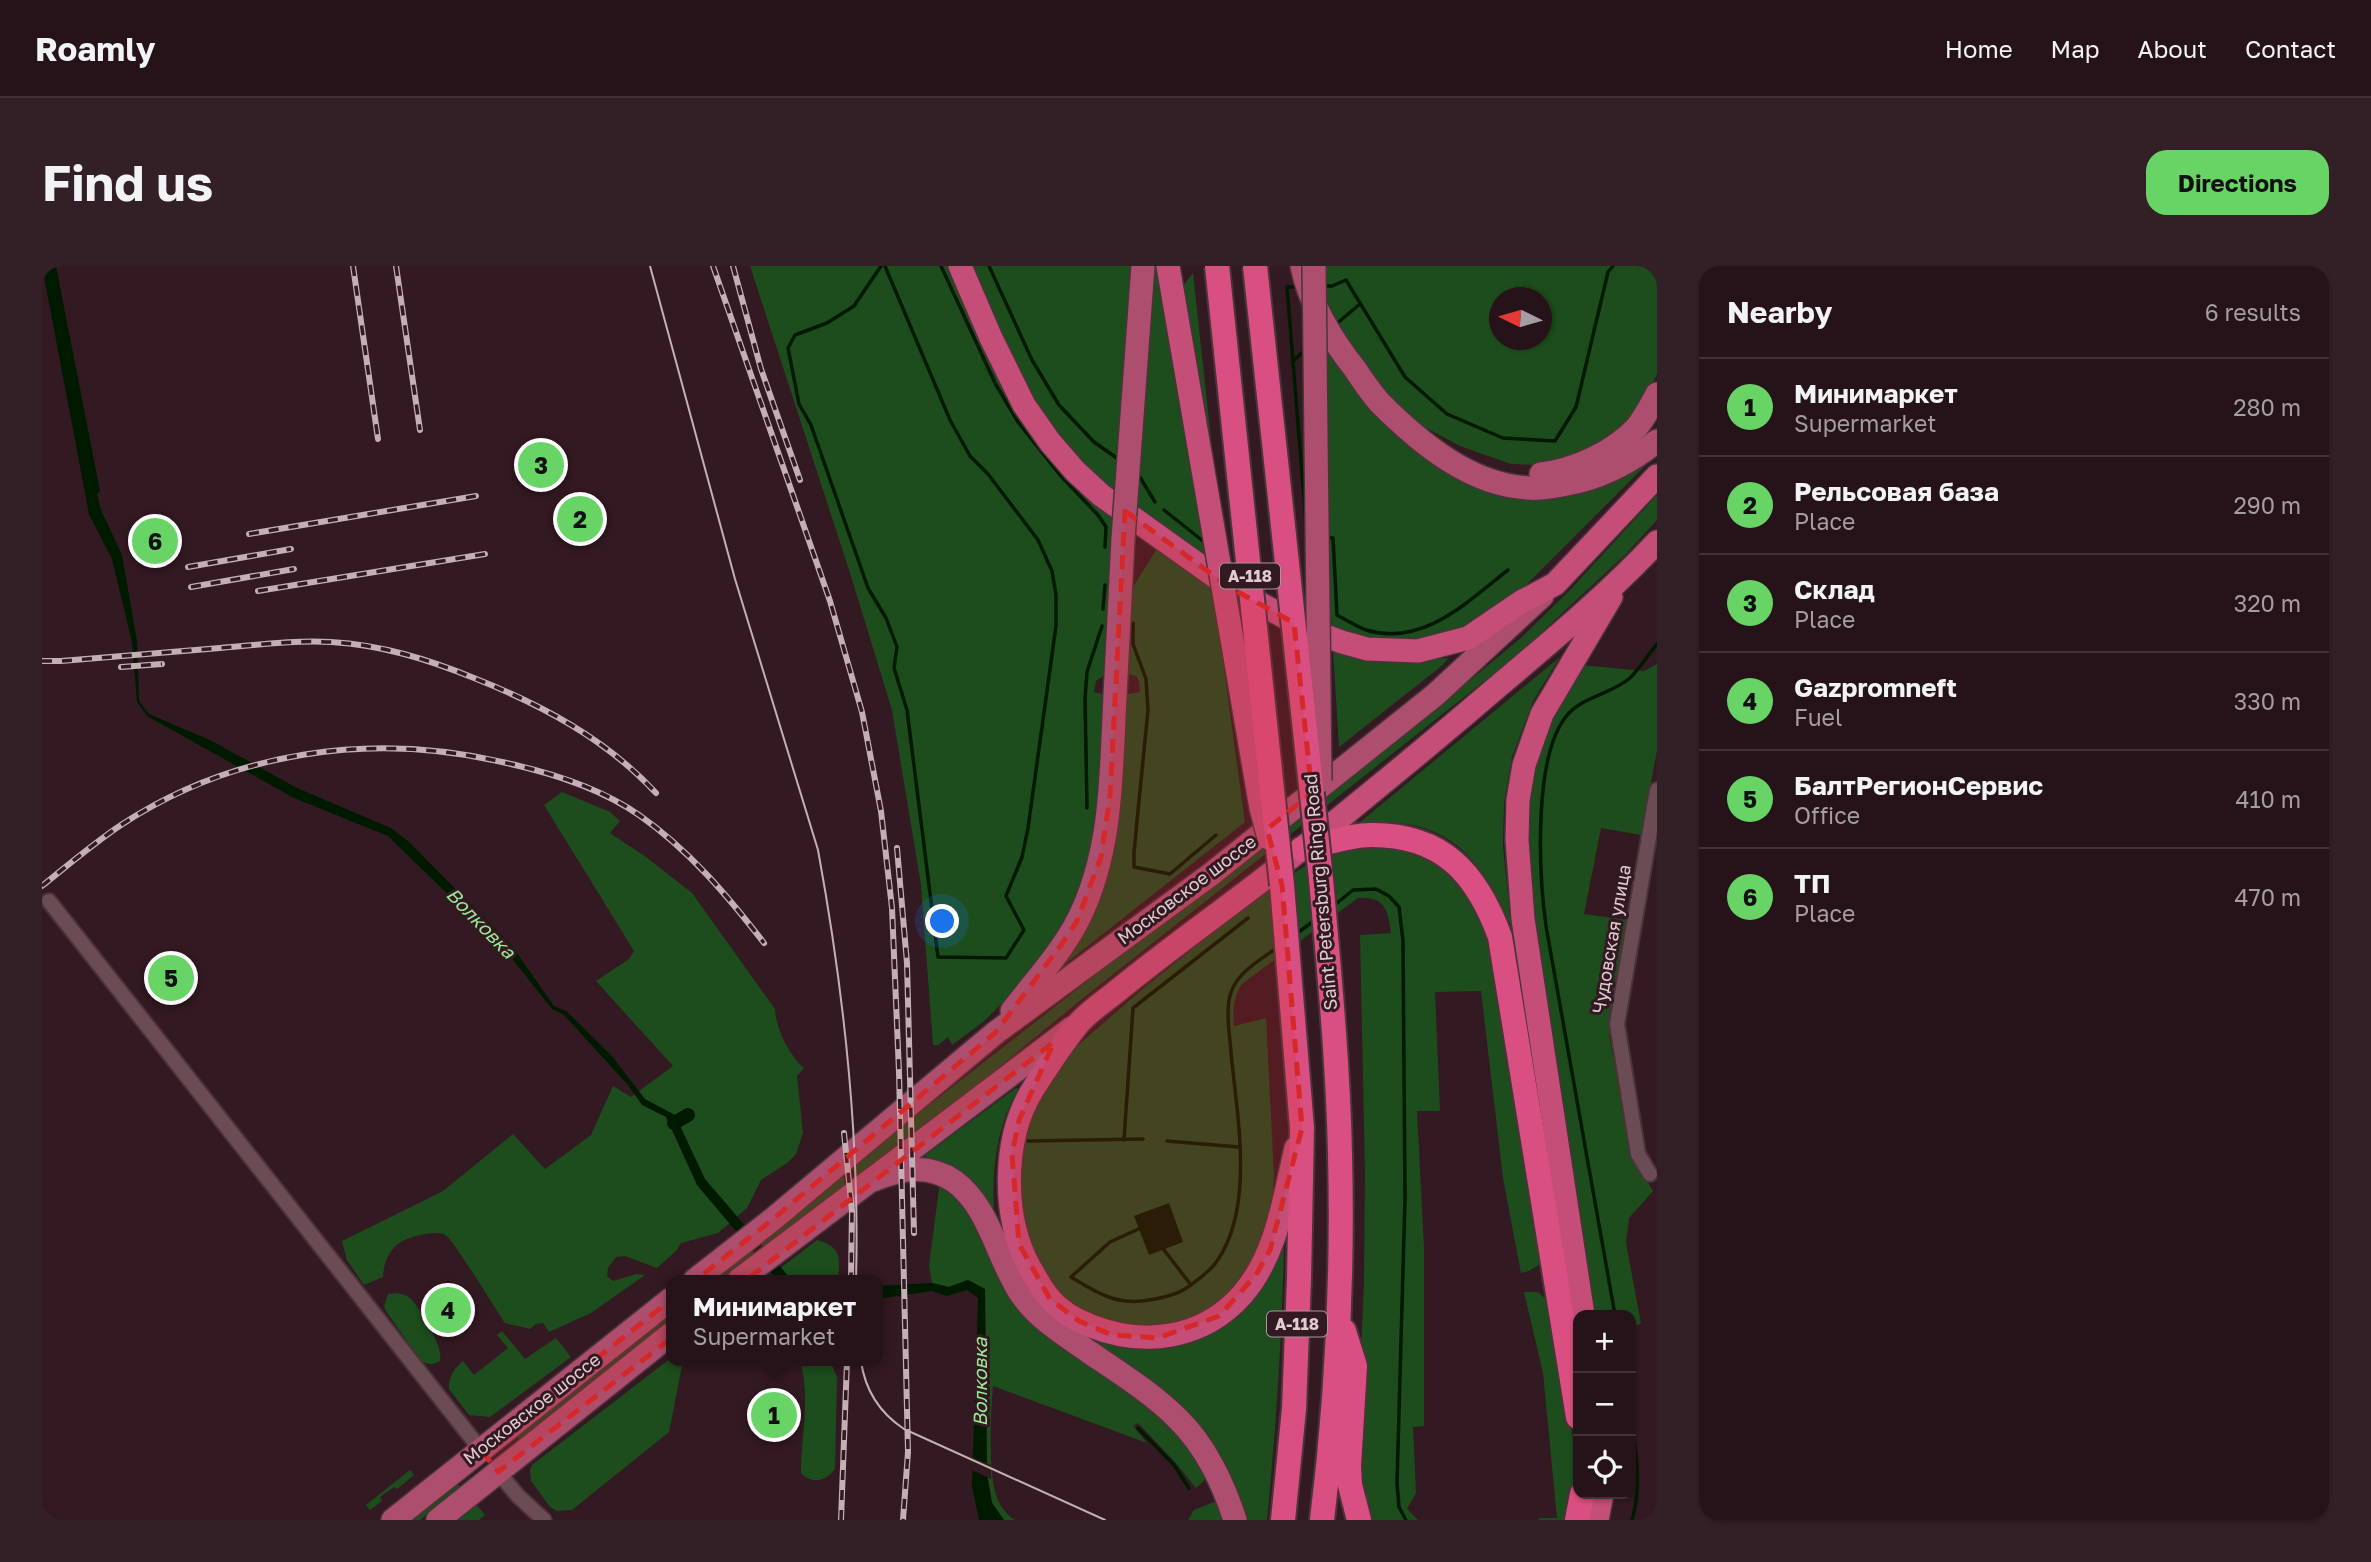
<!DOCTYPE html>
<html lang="en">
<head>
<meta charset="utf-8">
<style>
	body { margin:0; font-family:"Golos Text",sans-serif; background:#322026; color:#f1f3f6 }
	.controls { position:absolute; right:21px; bottom:21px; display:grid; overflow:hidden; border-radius:14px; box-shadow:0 2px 5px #0004 }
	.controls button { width:63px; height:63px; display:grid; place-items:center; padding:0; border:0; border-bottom:2px solid #423238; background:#261319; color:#f1f3f6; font:35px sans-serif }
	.compass { position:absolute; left:1447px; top:21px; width:63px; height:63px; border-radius:50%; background:#261319; box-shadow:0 2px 5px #0004; rotate:275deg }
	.you { position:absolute; left:901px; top:656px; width:24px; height:24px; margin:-18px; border:5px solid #fff; border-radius:50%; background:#1a73e8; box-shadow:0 0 0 10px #1a73e833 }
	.badge { display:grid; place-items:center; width:46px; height:46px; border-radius:50%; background:#67d465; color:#111; font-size:23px; font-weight:700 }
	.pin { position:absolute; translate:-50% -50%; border:4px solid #fff; box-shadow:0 2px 7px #0006 }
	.popup { position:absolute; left:624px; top:1009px; width:217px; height:91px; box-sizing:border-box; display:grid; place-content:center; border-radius:14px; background:#261319; filter:drop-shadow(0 2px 5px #0005); font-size:23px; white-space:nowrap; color:#a49ea2 }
	.popup b { font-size:26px; color:#f1f3f6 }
	.popup::after { content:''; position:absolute; left:50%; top:100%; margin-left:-14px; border:14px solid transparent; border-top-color:#261319 }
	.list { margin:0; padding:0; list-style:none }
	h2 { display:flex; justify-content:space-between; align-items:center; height:91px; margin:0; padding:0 28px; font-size:30px }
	h2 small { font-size:23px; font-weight:400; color:#a49ea2 }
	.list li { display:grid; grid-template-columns:46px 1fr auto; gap:21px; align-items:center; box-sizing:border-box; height:98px; padding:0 28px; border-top:2px solid #423238 }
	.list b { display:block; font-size:26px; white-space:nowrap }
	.list p { margin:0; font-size:23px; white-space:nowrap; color:#a49ea2 }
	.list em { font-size:23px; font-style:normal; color:#a49ea2 }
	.icon { flex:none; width:38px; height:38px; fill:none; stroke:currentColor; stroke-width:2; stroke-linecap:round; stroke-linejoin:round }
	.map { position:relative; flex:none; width:1615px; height:1254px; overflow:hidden; border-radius:21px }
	header { display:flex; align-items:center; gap:42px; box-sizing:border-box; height:98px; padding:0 35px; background:#261319; border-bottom:2px solid #423238 }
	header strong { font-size:33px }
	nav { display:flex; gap:38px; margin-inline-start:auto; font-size:24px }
	.intro { display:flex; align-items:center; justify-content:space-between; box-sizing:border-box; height:168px; padding:0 42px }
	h1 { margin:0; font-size:49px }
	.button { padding:18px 32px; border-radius:21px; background:#67d465; color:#111; font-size:24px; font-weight:700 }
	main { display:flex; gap:42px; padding:0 42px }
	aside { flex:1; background:#261319; border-radius:21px; box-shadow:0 2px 5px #0004 }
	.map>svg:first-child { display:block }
</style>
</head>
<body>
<header>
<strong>Roamly</strong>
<nav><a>Home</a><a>Map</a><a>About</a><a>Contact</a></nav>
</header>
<div class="intro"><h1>Find us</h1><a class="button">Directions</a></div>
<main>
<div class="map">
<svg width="1615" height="1254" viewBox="0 0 1615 1254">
	<rect width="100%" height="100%" fill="#331921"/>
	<g fill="#1d4d1d" fill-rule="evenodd">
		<path d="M 708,0 L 905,0 L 943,82 L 1023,209 L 1071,252 L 1066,335 L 1064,408 L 1054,415 L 1052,426 L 1064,429 L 1057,545 L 1039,627 L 1023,658 L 977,721 L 941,756 L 910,779 L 906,771 L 896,779 L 891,779 L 879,619 L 850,444 L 808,307 Z"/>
		<path d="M 925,0 L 1091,0 L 1073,231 L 1007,165 Z"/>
		<path d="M 1113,0 L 1120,0 L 1168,297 L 1092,243 Z"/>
		<path d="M 1268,0 L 1610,0 L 1615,16 L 1615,108 L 1600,139 L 1580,164 L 1556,181 L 1499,199 L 1469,198 L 1418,180 L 1377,158 L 1343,129 L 1291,63 ZM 1458,32 L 1500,32 L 1500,74 L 1458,74 Z"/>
		<path d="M 1151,7 L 1176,237 L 1137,25 Z"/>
		<path d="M 1280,71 C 1298,98 1315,130 1338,154 C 1375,194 1408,205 1458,221 C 1469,225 1482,232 1493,232 C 1532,233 1567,220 1599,200 L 1603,200 L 1464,339 L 1404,373 L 1379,378 L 1290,368 L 1284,265 Z"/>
		<path d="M 1615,229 L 1615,254 L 1584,288 L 1474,390 L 1040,733 L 896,851 L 813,913 L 811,900 L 840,876 L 1397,440 L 1480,371 L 1529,323 Z"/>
		<path d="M 1116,281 L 1170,316 L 1203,556 L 1014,705 L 1039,665 L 1081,429 L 1098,426 L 1097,415 L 1094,410 L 1081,407 L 1086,329 Z"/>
		<path d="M 1291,383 L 1383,393 L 1407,392 L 1397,402 L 1297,481 Z"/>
		<path d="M 1518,391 L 1491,435 L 1470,491 L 1462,537 L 1461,580 L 1469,660 C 1446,608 1419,562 1355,557 C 1341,556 1326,559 1312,561 Z"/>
		<path d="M 1615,398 L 1615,484 L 1599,569 L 1559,562 L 1542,648 L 1585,654 L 1567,770 L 1593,895 L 1611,925 L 1587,952 L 1584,977 L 1599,1058 L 1589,1060 L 1589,1049 L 1552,1049 C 1537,955 1522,861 1508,767 C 1494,680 1475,591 1491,504 C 1497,466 1521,432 1539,399 L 1602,405 Z"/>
		<path d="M 520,526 L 568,546 L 578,555 L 568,567 L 604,591 L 650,627 L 733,743 C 734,763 747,789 762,802 L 755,810 L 761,867 L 754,888 L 745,897 L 719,914 L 705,942 L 676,967 L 639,977 L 635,984 L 615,1002 L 583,990 L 574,991 L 566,1002 L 565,1010 L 571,1015 L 594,1008 L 603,1009 L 549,1047 L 507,1066 L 501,1057 L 494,1058 L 488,1063 L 463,1057 C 454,1044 410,971 402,968 C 392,965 375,969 365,973 C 349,979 342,994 341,1011 L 322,1019 L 305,994 L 300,975 L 401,925 L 471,868 L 503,903 L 549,869 L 571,820 L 589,831 L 631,800 L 554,715 L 587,693 L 592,685 L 502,539 Z"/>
		<path d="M 1341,576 L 1404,598 L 1446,658 L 1500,988 L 1498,998 L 1487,1005 L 1479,1007 L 1461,912 L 1439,725 L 1393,726 L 1398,845 L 1375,845 L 1382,983 L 1382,1160 L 1371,1161 L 1374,1227 L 1365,1243 L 1376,1254 L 1322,1254 L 1318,1239 L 1317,1135 L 1322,1015 L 1323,907 L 1318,669 L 1349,667 C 1346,644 1343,630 1316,632 L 1200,718 C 1191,731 1191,745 1192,760 L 1224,752 L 1232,909 L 1230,938 L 1221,973 L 1206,1005 L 1187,1029 L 1167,1046 L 1123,1063 L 1063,1061 L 1017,1033 L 987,988 L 975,913 L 985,847 L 1027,787 L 1103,721 L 1222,626 L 1268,597 L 1293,585 Z"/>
		<path d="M 974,822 L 976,823 C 952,866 949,911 953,959 L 921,909 L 910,900 L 882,890 Z"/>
		<path d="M 802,908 L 803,920 L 681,1014 L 670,1014 Z"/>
		<path d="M 893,915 L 922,936 L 945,987 L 967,1025 L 1131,1162 L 1153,1189 L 1165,1212 L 1154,1222 L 1133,1196 L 1096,1157 L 1091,1160 L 1105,1177 L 951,1120 C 949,1147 945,1210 956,1234 C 959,1241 966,1251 974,1254 L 962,1254 L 950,1237 L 945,1208 L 943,1023 L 926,1014 L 907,1021 L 890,1017 L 887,999 L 897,923 Z"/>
		<path d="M 775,974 C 800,981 798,992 796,1014 L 723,1014 Z"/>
		<path d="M 1240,978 L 1242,980 C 1240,1072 1234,1163 1225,1254 L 1200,1254 L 1178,1199 L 1032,1068 L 1081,1080 L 1154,1068 Z"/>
		<path d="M 1482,1026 L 1496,1026 L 1506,1035 L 1535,1194 L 1536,1222 L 1528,1254 L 1496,1254 L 1498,1252 L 1515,1252 L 1501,1107 Z"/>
		<path d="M 354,1027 C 360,1028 365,1029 369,1033 C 380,1045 401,1080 398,1095 C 390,1099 386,1099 378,1094 L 344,1045 L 342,1040 L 346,1028 Z"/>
		<path d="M 629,1047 L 629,1056 L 478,1174 L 474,1169 Z"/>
		<path d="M 460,1065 L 483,1093 L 514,1072 L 529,1091 L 448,1151 L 427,1149 L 407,1123 C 407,1110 411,1104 421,1095 L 432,1109 L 466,1082 L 455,1069 Z"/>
		<path d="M 629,1092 L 629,1095 L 641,1095 L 627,1166 L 530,1244 L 515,1245 L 508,1241 L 489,1215 L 488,1204 L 490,1199 Z"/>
		<path d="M 758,1095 L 788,1095 L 795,1111 L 793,1203 C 784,1215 770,1219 759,1207 C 759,1169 769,1132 758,1095 Z"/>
		<path d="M 368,1204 L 372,1209 L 355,1223 L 352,1221 L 338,1231 L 340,1235 L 328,1244 L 324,1239 Z"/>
		<path d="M 414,1216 L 419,1222 L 378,1254 L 366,1254 Z"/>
		<path d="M 1172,1236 L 1178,1238 L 1183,1254 L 1146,1254 L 1152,1244 Z"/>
		<path d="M 434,1238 L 443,1249 L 437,1254 L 414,1254 Z"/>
	</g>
	<g fill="#001a00">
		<path d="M 0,0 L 14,0 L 58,225 L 55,228 L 59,244 L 80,289 L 95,375 L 97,435 L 107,448 L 170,475 L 255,522 L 349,562 L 367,576 L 470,680 L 512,740 L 524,745 L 569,789 L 603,833 L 633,849 L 663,913 L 747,1011 L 757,1014 L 735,1014 L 655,919 L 624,851 L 600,839 L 586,819 L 522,749 L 510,743 L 464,685 L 346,570 L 252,532 L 105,450 L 95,436 L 90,376 L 70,293 L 47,248 Z"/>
		<path d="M 1127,937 L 1141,976 L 1107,989 L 1092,950 Z"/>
		<path d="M 926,1014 L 943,1023 L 945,1208 L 950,1237 L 962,1254 L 937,1254 L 930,1220 L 936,1032 L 925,1024 L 905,1030 L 890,1025 L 835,1033 L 835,1020 L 890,1017 L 907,1021 Z"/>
	</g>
	<path fill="#331921" d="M 927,1190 L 949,1199 L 949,1213 L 927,1203 Z"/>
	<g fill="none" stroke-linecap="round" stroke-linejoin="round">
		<g stroke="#001a00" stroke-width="3.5">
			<path d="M 839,0 L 812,40 L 785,57 L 753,69 L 746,82 L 757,138 L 769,159 L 826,322 L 844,352 L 855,381 L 852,402 L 865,444 L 896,691 L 964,692 L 982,664 L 964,630 L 980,591 L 986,562 L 1014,360 L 1014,329 L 1010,305 L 996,274 L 946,208 L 928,190 L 908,154 L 843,0"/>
			<path d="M 899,0 L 953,117 L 976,156 L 1018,209 L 1056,249 L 1064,261 L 1063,281"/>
			<path d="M 947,0 L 990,94 L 1017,139 L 1052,176 L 1079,195"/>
			<path d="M 1281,20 L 1290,20 L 1304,14 L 1363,111 L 1405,148 L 1461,172 L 1513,175 L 1534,141 L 1566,6 L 1571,0"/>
			<path d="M 1256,21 L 1245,21 L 1264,257"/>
			<path d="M 1293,59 L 1318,38"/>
			<path d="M 1251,95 L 1263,84"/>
			<path d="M 1096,208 L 1113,236"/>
			<path d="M 1122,244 L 1161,275"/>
			<path d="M 1282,272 L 1291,272 L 1295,349 C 1304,354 1314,360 1324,364 C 1381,381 1425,336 1466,304"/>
			<path d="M 1061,343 L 1063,319"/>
			<path d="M 1091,357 L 1091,378 L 1104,413 L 1106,444 L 1092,586 L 1092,601 L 1128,608 L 1174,569"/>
			<path d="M 1045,542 L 1043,432 L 1045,406 L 1060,360"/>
			<path d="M 1290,641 L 1311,624 L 1334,623 L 1347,630 L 1357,641 L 1361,675 L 1363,933 L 1355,1217 L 1357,1241 L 1364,1254"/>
			<path d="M 1254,668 L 1273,654"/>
			<path d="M 1082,874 L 1091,742 L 1206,652"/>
			<path d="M 986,875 L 1101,873"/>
			<path d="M 1125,875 L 1197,881"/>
			<path d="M 1101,961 L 1068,976 L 1029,1011 C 1058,1029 1078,1041 1113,1033 C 1124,1031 1133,1029 1143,1023 C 1153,1016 1168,1006 1175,995 C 1213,941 1195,849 1189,787 C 1188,770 1184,750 1187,734 C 1191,708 1217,695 1236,681"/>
			<path d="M 1119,980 L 1149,1019"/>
			<path d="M 1573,1049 L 1504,660 C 1497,609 1490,484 1528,446 C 1544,430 1571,427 1588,412 C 1598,402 1606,389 1615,378"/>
			<path d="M 1589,1151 C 1594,1185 1600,1221 1590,1254"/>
			<path d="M 1096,1162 L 1132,1199 L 1147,1222"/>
		</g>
		<path stroke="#001a00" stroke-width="14" d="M 632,857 L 646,849"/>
		<g stroke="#4a343a" stroke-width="18">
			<g id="minor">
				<path d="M 7,635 L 439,1184"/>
				<path d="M 1608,908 L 1596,888 L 1575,758 L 1615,524"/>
				<path d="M 456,1206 L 476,1230 L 502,1254"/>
			</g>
		</g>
		<g stroke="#4a343a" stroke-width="26">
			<g id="primary">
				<path d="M 1260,0 C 1267,36 1290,74 1313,103 C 1321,115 1329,127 1338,137 C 1378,177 1429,220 1488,222 C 1500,223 1513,220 1525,218 C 1559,212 1588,197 1615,175"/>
				<path d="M 1499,208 C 1533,204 1572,186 1595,161 C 1603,151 1609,139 1615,128"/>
				<path d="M 970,745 C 992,716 1019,687 1036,654 C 1071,585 1069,505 1073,430"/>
				<path d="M 831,914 C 859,903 885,897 912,915 C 948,941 955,993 979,1028 C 996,1053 1023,1069 1047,1086 C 1078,1107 1110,1127 1136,1153 C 1163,1179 1182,1219 1193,1254"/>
				<path d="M 653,1014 L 731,953 L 953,767 L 1168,609 L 1393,429 L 1500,330"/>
				<path d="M 697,1014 L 1030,762"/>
				<path d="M 351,1254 L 629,1033"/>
				<path d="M 396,1254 L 629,1068"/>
			</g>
		</g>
		<g stroke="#4a343a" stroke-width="26">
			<g id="trunk">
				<path d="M 918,0 L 949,72 L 982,139 L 1008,176 L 1033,205 L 1059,229 L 1189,322 L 1267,364 L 1300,376 L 1325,383 L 1376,385 L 1426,372 L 1479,336 L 1513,318 L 1615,210"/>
				<path d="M 1254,882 C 1242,932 1235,989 1200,1029 C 1161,1073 1102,1081 1049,1060 C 1034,1054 1018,1045 1008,1033 C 1000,1024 994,1012 988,1002 C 960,952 960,873 991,823 C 1005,801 1020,778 1036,758 C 1048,744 1066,733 1080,721 C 1128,682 1179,646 1228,608 C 1309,544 1389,478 1467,411 C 1518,368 1569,325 1615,276"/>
				<path d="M 1541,1049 L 1481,653 L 1475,574 L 1476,534 L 1482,499 L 1500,448 L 1569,331"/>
				<path d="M 1555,1254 L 1560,1228"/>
			</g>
		</g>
		<g stroke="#4a343a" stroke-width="28">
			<g id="motorway">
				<path d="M 1259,583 C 1281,579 1306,569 1328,569 C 1401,568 1435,608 1458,671 L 1536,1151"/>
				<path d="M 1279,613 C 1287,704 1296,796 1298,888 C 1301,1010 1295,1133 1280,1254"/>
				<path d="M 1240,619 L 1260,862 L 1257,1012 L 1252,1143 L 1241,1254"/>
				<path d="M 1302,1065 L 1313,1100 L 1307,1200 L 1308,1219 L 1317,1254"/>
				<path d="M 1535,1254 L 1540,1228"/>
			</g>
		</g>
		<use href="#minor" stroke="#6b4c54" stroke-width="14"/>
		<use href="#primary" stroke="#ae4e6f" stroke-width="23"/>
		<use href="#trunk" stroke="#c44e78" stroke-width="23"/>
		<use href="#motorway" stroke="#da4f81" stroke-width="24"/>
		<g stroke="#c4afb4" stroke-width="2">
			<path d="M 608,0 L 693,313 L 776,584 C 802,726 818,870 814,1014"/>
			<path d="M 819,1095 C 823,1124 838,1147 862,1163 L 1063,1254"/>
		</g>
		<g stroke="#c4afb4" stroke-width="6">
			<g id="rail">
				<path d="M 311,0 L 336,173"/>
				<path d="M 354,0 L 378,164"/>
				<path d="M 671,0 L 788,335 L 820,446 L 839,545 L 850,642 L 857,806 L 866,1186 L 861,1254"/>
				<path d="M 691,0 L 719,103 L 758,214"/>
				<path d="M 207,268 L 434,230"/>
				<path d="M 146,301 L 249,283"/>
				<path d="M 149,321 L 252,303"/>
				<path d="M 216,325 L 443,288"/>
				<path d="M 0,395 L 19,395 C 72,391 125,386 178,382 C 215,379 252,374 289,376 C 340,379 385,393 432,412 C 500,439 564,473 614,527"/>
				<path d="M 79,401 L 120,398"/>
				<path d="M 855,582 L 865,697 L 872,967"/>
				<path d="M 0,620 C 26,599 52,577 79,559 C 192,485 329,466 460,496 C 507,506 557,521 597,549 C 647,584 685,629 722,677"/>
				<path d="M 802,867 L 810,945 L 809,1014"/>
				<path d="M 799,1254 L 805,1095"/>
			</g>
		</g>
		<use href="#rail" stroke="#331921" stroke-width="3.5" stroke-dasharray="10" stroke-linecap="butt"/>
		<g stroke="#4a343a" stroke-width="26" stroke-linecap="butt">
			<g id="primary-bridge">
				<path d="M 1272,0 L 1278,515"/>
				<path d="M 1073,430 L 1081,273 L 1101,0"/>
			</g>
		</g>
		<g stroke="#4a343a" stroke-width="26" stroke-linecap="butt">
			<path id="trunk-bridge" d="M 1126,0 L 1219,542 L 1227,572"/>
		</g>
		<g stroke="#4a343a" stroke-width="28" stroke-linecap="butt">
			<g id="motorway-bridge">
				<path d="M 1175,0 L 1240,619"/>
				<path d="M 1213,0 L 1279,613"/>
			</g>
		</g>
		<use href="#primary-bridge" stroke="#ae4e6f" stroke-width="23"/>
		<use href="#trunk-bridge" stroke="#c44e78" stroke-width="23"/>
		<use href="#motorway-bridge" stroke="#da4f81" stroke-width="24"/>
	</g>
	<path fill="#d62828" fill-opacity="0.2" stroke="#d62828" stroke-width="5" stroke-dasharray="14 9" stroke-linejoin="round" d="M 1083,245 L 1189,322 L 1252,357 L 1270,527 L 1225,563 L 1240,619 L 1260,862 L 1228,984 L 1214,1009 L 1177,1050 L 1116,1072 L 1070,1069 L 1037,1055 L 1008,1033 L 977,978 L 970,888 L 977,854 L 1012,776 L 456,1206 L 439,1184 L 731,953 L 953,767 L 1019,679 L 1035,655 L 1059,591 L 1068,530 Z"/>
	<g text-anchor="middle" stroke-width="6" stroke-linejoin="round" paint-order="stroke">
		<g fill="#331921" stroke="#ac969c" stroke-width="2">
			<rect x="1178" y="297.5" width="60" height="25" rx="5"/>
			<rect x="1225" y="1045.5" width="60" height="25" rx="5"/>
		</g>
		<g font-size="16" font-weight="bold" fill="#e0ccd1">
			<text x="1208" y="316">А-118</text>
			<text x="1255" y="1064">А-118</text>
		</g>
		<g font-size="18" fill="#e0ccd1" stroke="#331921">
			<text transform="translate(1145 624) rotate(-37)" y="6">Московское шоссе</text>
			<text transform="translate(1279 626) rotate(-95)" y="6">Saint Petersburg Ring Road</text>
			<text transform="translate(1570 673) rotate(-80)" y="6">Чудовская улица</text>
			<text transform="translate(490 1143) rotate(-38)" y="6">Московское шоссе</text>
		</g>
		<g font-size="19" font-style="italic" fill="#98eb95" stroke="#331921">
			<text transform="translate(439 657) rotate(46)" y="7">Волковка</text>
			<text transform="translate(938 1116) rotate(-90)" y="7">Волковка</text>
		</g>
	</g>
</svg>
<div class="controls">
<button>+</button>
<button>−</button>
<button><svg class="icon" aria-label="locate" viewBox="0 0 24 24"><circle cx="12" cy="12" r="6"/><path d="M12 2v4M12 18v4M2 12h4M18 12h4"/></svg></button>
</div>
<svg class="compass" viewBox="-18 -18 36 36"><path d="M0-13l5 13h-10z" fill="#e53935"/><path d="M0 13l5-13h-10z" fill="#a49ea2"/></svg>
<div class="you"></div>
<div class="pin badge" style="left:732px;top:1149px">1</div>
<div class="popup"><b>Минимаркет</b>Supermarket</div>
<div class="pin badge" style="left:538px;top:253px">2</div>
<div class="pin badge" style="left:499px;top:199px">3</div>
<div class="pin badge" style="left:406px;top:1044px">4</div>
<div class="pin badge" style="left:129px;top:712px">5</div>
<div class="pin badge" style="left:113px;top:275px">6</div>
</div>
<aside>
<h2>Nearby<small>6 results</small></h2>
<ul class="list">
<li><span class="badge">1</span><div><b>Минимаркет</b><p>Supermarket</p></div><em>280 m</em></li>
<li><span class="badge">2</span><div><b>Рельсовая база</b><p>Place</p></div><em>290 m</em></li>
<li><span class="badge">3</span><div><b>Склад</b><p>Place</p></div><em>320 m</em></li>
<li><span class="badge">4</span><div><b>Gazpromneft</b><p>Fuel</p></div><em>330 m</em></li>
<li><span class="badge">5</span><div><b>БалтРегионСервис</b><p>Office</p></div><em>410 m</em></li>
<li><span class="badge">6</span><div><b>ТП</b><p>Place</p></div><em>470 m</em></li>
</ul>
</aside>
</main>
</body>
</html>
